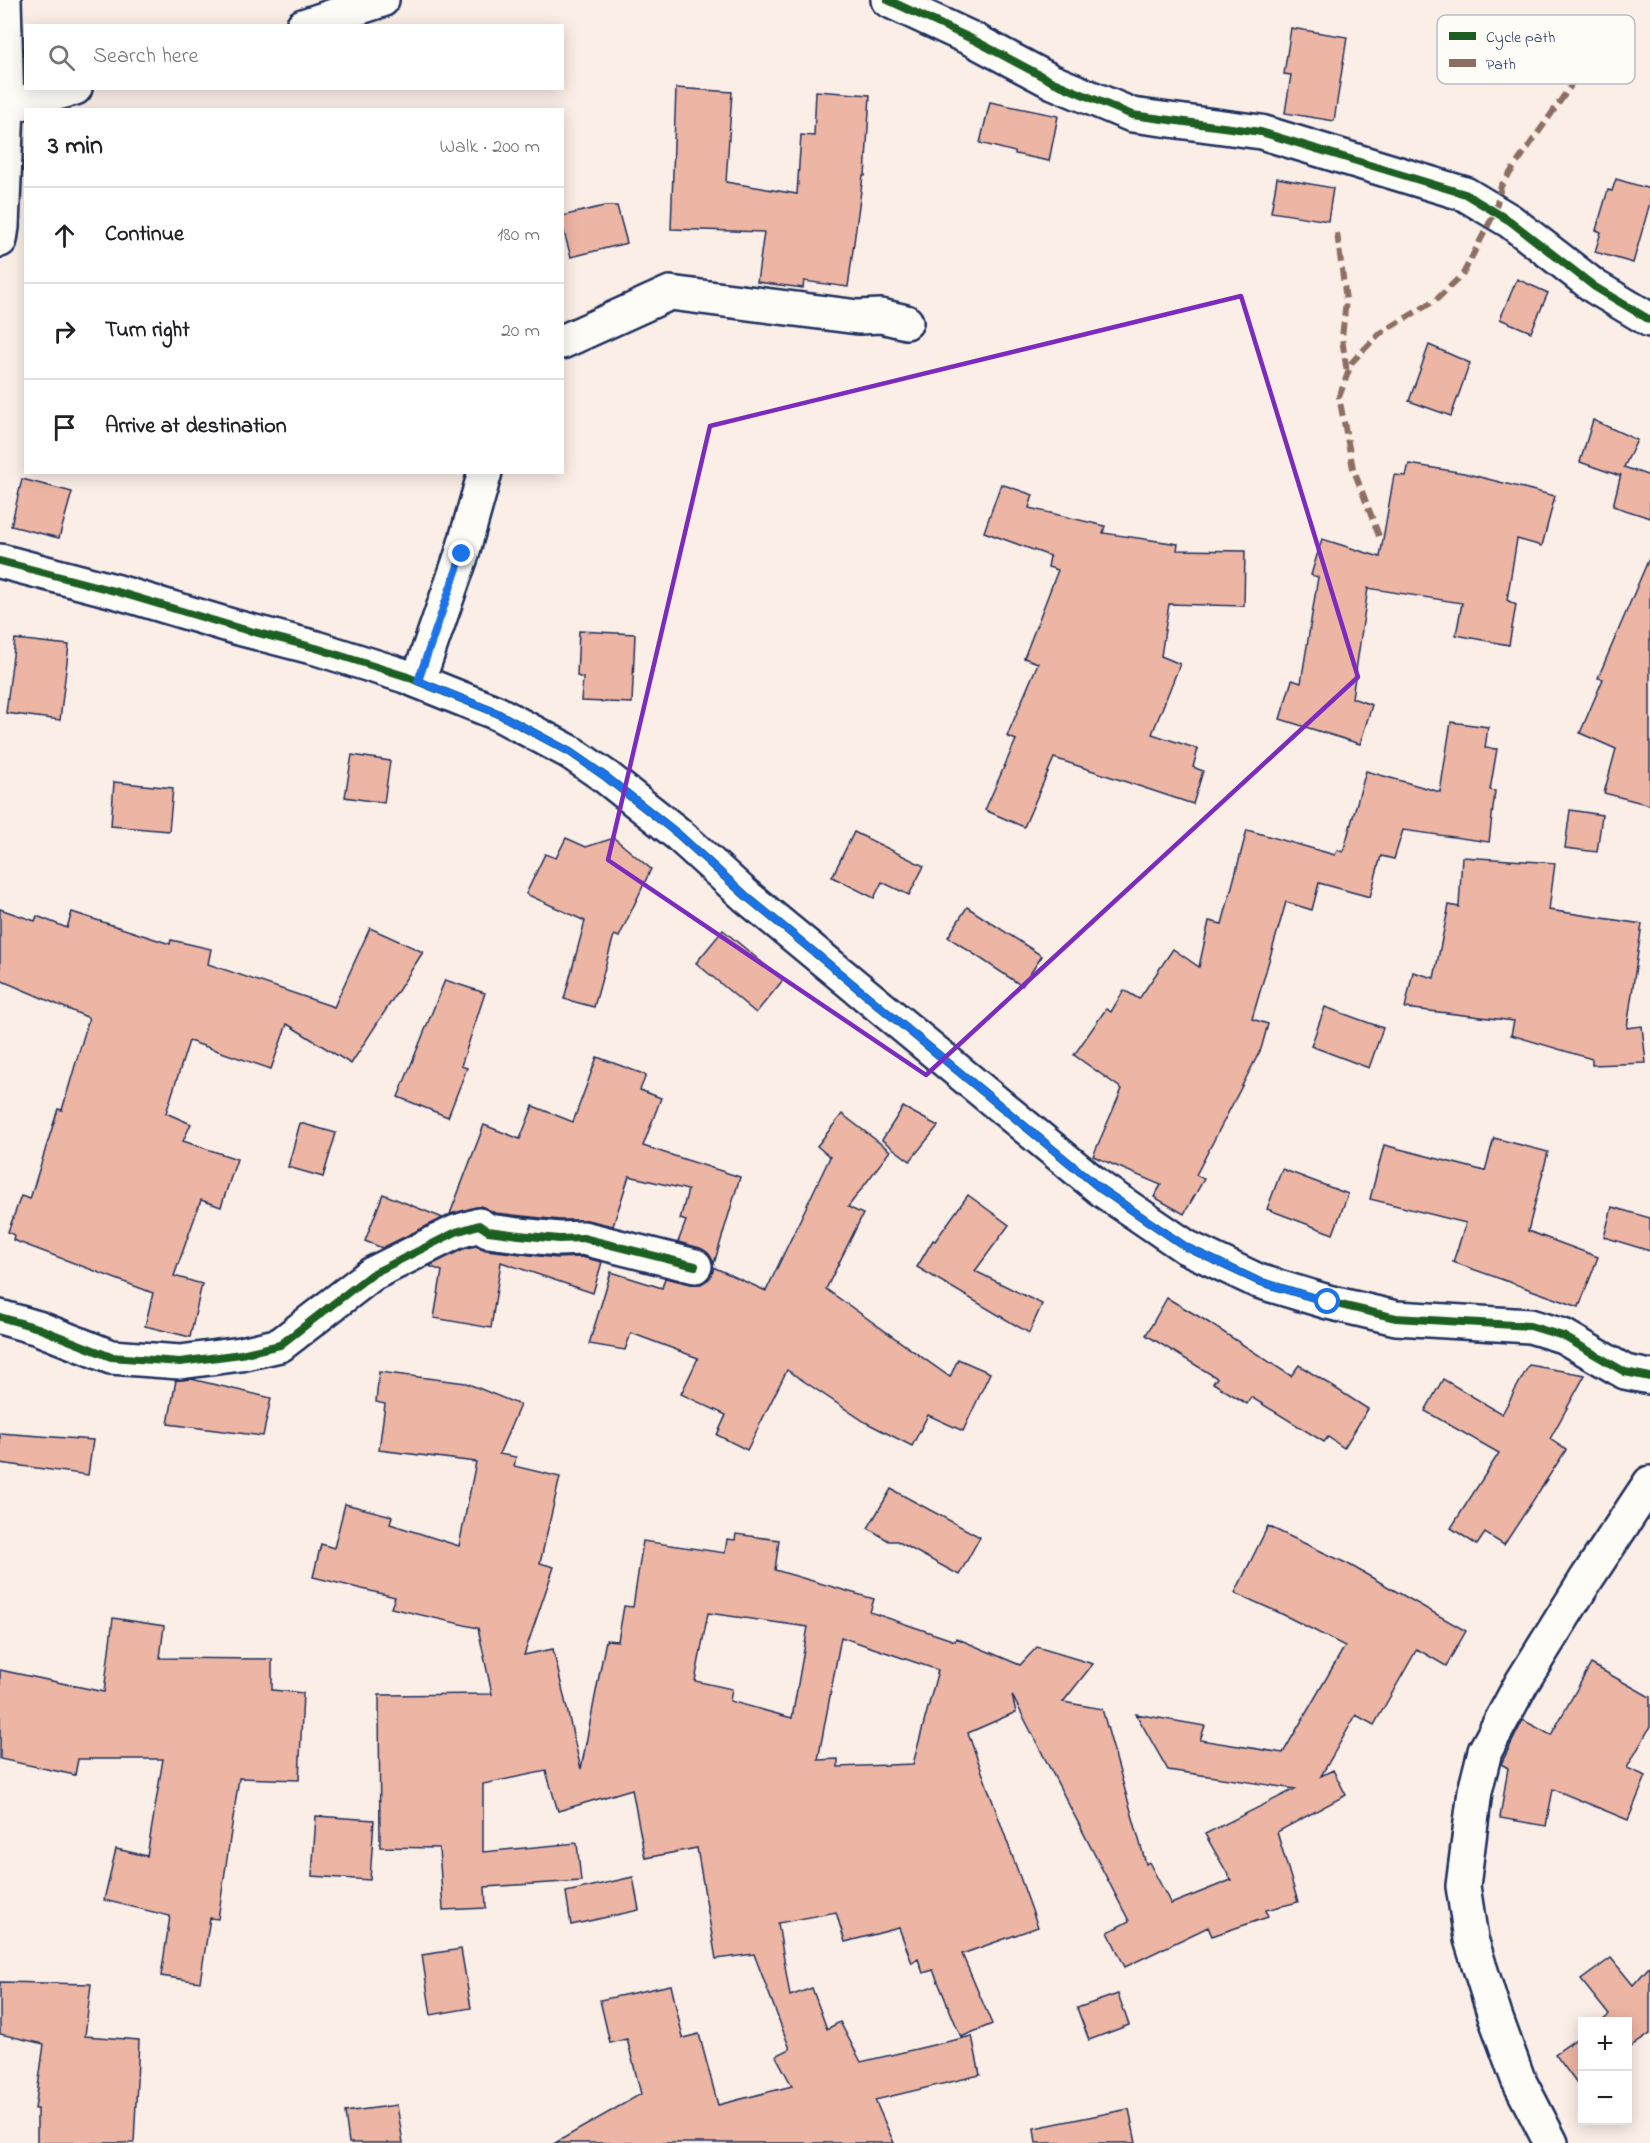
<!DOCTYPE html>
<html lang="en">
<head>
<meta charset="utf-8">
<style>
	body { margin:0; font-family:"Indie Flower",sans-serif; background:#f2f2f2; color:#202124 }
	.controls { position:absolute; right:18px; bottom:18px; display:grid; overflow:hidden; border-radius:0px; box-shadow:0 3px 15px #0003 }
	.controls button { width:54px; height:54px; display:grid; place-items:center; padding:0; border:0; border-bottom:2px solid #e0e0e0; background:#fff; color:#202124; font:30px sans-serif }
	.stop { position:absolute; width:18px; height:18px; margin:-14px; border:4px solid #1a73e8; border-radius:50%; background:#fff }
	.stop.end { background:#1a73e8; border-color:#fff; box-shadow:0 2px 6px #0008 }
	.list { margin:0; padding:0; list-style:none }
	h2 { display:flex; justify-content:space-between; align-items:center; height:78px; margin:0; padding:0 24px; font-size:26px }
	h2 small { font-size:20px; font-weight:400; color:#757577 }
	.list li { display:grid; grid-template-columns:39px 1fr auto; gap:18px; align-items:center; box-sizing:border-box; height:96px; padding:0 24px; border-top:2px solid #e0e0e0 }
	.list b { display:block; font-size:22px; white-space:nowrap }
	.list em { font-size:20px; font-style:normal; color:#757577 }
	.icon { flex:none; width:33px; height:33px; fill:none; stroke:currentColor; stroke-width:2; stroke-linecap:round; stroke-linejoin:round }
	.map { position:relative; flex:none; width:1650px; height:2143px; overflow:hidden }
	.search { position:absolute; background:#fff; box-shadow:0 3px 15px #0003; left:24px; top:24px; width:540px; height:66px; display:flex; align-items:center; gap:15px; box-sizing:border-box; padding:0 21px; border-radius:0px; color:#757577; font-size:22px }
	.panel { position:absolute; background:#fff; box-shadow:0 3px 15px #0003; left:24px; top:108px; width:540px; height:366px; border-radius:0px }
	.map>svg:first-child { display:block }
</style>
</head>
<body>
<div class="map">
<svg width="1650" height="2143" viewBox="0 0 1650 2143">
	<rect width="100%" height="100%" fill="#faeee6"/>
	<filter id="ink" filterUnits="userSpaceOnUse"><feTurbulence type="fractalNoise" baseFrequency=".0167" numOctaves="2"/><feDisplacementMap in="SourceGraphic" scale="12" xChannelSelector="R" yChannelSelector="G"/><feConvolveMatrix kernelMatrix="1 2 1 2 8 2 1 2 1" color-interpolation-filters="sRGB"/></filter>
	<g filter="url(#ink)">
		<g fill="#edb5a3" stroke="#1b2f5e" stroke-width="1.5" fill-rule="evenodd">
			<path d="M 1291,28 L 1347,37 L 1334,121 L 1285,113 L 1291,75 L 1284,74 Z"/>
			<path d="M 676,88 L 732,92 L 726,182 L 797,194 L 801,135 L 814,136 L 816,91 L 870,95 L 865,176 L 863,176 L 848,287 L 804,281 L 803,288 L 757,282 L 764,232 L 671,229 Z"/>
			<path d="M 990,102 L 1058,116 L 1049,161 L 1015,154 L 1015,152 L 980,143 Z"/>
			<path d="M 1277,178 L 1333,188 L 1328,221 L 1271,212 Z"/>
			<path d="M 1616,179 L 1650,189 L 1650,203 L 1633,263 L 1595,252 L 1601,232 L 1596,230 L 1608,190 L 1612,191 Z"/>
			<path d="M 604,206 L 617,206 L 627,243 L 571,257 L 562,225 L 562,216 Z"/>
			<path d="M 1517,279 L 1548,293 L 1531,332 L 1500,319 Z"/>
			<path d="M 1429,345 L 1470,363 L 1451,416 L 1409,401 Z"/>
			<path d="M 1593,420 L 1637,440 L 1624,467 L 1650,476 L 1650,518 L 1613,506 L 1621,474 L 1620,476 L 1580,462 Z"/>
			<path d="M 1409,464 L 1464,473 L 1555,496 L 1542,546 L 1517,539 L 1507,600 L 1516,605 L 1509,645 L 1456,635 L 1462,603 L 1368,588 L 1352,698 L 1372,705 L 1360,744 L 1280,719 L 1292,680 L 1301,683 L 1318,577 L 1311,575 L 1322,539 L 1380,557 L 1394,475 L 1406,476 Z"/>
			<path d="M 22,479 L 72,492 L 59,538 L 11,526 Z"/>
			<path d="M 1001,484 L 1033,495 L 1029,508 L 1105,526 L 1103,533 L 1178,544 L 1177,550 L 1245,551 L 1244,606 L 1169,604 L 1161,656 L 1180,664 L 1152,734 L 1198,749 L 1193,767 L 1203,771 L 1193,804 L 1054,758 L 1024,827 L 985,810 L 1016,740 L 1007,736 L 1038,663 L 1024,658 L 1058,570 L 1048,567 L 1050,556 L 984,532 Z"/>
			<path d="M 1650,556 L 1650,805 L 1604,793 L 1616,749 L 1580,733 L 1603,679 L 1598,678 Z"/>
			<path d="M 579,631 L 635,634 L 632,703 L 581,701 L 583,678 L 577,676 Z"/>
			<path d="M 15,639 L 69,645 L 60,720 L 6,713 Z"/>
			<path d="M 1451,722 L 1488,727 L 1485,748 L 1497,749 L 1490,790 L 1495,791 L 1489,842 L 1403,830 L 1394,859 L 1381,856 L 1370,897 L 1319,883 L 1312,910 L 1286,902 L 1252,1019 L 1268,1024 L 1261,1049 L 1196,1175 L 1204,1179 L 1184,1214 L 1154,1197 L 1161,1185 L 1093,1156 L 1122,1089 L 1074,1055 L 1106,1009 L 1111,1012 L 1124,990 L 1139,999 L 1173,949 L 1199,967 L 1209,921 L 1222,924 L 1247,830 L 1335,855 L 1337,850 L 1343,852 L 1366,771 L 1440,792 Z"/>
			<path d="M 352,755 L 390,761 L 384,803 L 345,797 Z"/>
			<path d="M 114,782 L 173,788 L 169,831 L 111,826 Z"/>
			<path d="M 1570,810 L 1602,815 L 1597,852 L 1565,848 Z"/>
			<path d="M 854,832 L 924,866 L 909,895 L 882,882 L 874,898 L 832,877 Z"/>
			<path d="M 566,838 L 586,847 L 614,838 L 651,869 L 619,937 L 614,935 L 594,1007 L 564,999 L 585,921 L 526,894 L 545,854 L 556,858 Z"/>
			<path d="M 1462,857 L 1555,863 L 1549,910 L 1642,924 L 1627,1028 L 1642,1026 L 1646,1063 L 1592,1065 L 1592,1059 L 1511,1035 L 1514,1021 L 1405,1008 L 1413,972 L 1434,978 L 1449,905 L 1459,907 Z"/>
			<path d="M 967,907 L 1042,956 L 1022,986 L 948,937 Z"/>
			<path d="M 0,909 L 35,921 L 37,916 L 67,928 L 72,912 L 170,944 L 171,940 L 211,949 L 208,964 L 334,1007 L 370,928 L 423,952 L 351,1064 L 287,1024 L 271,1069 L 189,1041 L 166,1113 L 191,1124 L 183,1141 L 237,1159 L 221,1207 L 201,1200 L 174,1276 L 202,1284 L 190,1337 L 145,1326 L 153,1293 L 13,1240 L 14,1235 L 8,1232 L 21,1196 L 30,1199 L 58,1109 L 62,1110 L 89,1018 L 0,980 Z"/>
			<path d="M 723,930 L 783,980 L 756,1013 L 696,963 Z"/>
			<path d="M 445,980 L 485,993 L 461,1066 L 467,1068 L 448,1117 L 398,1097 Z"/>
			<path d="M 1325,1007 L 1383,1028 L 1369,1068 L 1311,1046 Z"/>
			<path d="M 597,1057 L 646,1075 L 640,1090 L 661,1098 L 643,1146 L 740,1177 L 713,1267 L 766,1291 L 830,1157 L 817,1146 L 842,1114 L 890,1151 L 848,1207 L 863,1214 L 826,1289 L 950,1377 L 958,1359 L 990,1373 L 963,1431 L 928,1415 L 912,1446 L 865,1422 L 787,1370 L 747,1450 L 717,1435 L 726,1415 L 681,1394 L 698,1358 L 631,1333 L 625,1350 L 589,1344 L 611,1272 L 662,1288 L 665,1278 L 691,1284 L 701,1284 L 709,1279 L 713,1271 L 713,1261 L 708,1253 L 700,1248 L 678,1242 L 686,1221 L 680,1219 L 688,1190 L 629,1176 L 613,1226 L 587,1220 L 560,1220 L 495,1213 L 481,1206 L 450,1214 L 484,1125 L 520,1139 L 533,1106 L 573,1122 Z"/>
			<path d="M 903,1107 L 938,1126 L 910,1161 L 882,1140 Z"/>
			<path d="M 300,1123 L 336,1133 L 323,1177 L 288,1167 Z"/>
			<path d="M 1494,1138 L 1548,1152 L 1528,1231 L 1598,1257 L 1579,1307 L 1453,1262 L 1466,1223 L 1370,1199 L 1384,1145 L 1485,1171 Z"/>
			<path d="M 1282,1169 L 1348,1194 L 1333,1234 L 1267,1209 Z"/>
			<path d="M 383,1194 L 443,1218 L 382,1248 L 365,1241 Z"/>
			<path d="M 968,1195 L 1009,1225 L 975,1271 L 1042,1304 L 1029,1333 L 917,1267 L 933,1240 L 935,1241 Z"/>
			<path d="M 1612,1207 L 1650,1218 L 1650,1251 L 1604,1237 Z"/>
			<path d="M 476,1246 L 486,1250 L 557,1258 L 581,1257 L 602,1262 L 593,1293 L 501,1262 L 491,1328 L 434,1318 L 442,1271 L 429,1266 L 463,1249 Z"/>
			<path d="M 1167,1298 L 1203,1319 L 1291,1376 L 1299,1365 L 1368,1409 L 1344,1448 L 1328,1437 L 1324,1442 L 1251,1397 L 1247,1404 L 1213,1383 L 1217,1378 L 1146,1335 Z"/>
			<path d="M 1529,1365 L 1585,1375 L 1550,1439 L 1566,1450 L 1504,1545 L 1485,1533 L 1477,1545 L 1451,1528 L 1499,1453 L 1425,1411 L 1443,1379 L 1502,1414 Z"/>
			<path d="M 379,1372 L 466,1383 L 520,1405 L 499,1454 L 516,1457 L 514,1466 L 560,1477 L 540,1563 L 554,1567 L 524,1655 L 553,1649 L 581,1769 L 606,1640 L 618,1641 L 624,1606 L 633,1607 L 643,1541 L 725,1553 L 727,1539 L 735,1540 L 736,1534 L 779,1540 L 775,1570 L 874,1599 L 870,1612 L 955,1641 L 956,1638 L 1020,1665 L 1037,1647 L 1093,1664 L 1063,1702 L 1102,1709 L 1146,1864 L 1149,1862 L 1171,1904 L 1231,1880 L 1205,1834 L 1295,1789 L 1168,1770 L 1136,1714 L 1205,1726 L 1200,1740 L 1283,1753 L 1345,1646 L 1280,1613 L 1235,1593 L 1268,1526 L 1348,1564 L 1466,1631 L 1446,1666 L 1417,1649 L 1374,1725 L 1356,1715 L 1321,1776 L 1333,1770 L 1346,1795 L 1277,1832 L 1298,1902 L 1266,1910 L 1268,1917 L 1212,1936 L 1208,1927 L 1125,1967 L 1108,1932 L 1129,1921 L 1012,1695 L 1016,1712 L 968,1733 L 1038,1927 L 962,1954 L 992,2024 L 961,2037 L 933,1970 L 923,1973 L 918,1959 L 912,1963 L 899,1928 L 845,1942 L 836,1912 L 778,1923 L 790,1996 L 812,1988 L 827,2029 L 840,2022 L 861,2062 L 972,2036 L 980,2075 L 875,2100 L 894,2143 L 555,2143 L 641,2094 L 627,2039 L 610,2043 L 600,2000 L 671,1985 L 683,2038 L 699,2034 L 718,2105 L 792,2086 L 776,2056 L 790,2049 L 754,1954 L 716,1959 L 697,1848 L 645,1858 L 632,1789 L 558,1811 L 546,1771 L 483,1784 L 483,1852 L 577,1843 L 581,1881 L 485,1887 L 486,1908 L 443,1910 L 439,1848 L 380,1847 L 379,1695 L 492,1694 L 478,1628 L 391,1608 L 395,1597 L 313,1577 L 321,1544 L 334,1548 L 345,1504 L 392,1516 L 390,1524 L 459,1546 L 476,1462 L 379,1450 L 385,1404 L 376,1402 ZM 708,1613 L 808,1627 L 792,1718 L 730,1701 L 732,1689 L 695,1681 ZM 841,1637 L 938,1670 L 913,1764 L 838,1767 L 838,1759 L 818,1760 Z"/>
			<path d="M 191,1379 L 271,1398 L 263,1436 L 168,1424 L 176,1380 Z"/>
			<path d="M 0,1433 L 93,1440 L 88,1475 L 0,1463 Z"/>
			<path d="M 891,1489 L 980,1537 L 959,1575 L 897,1541 L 889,1541 L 868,1528 Z"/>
			<path d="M 113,1618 L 164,1626 L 160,1658 L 272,1659 L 272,1690 L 303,1693 L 299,1780 L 239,1778 L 218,1919 L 210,1918 L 200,1982 L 161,1976 L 170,1916 L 104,1900 L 116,1849 L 147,1856 L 163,1759 L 78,1759 L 75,1775 L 0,1759 L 0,1670 L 104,1692 Z"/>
			<path d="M 1591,1664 L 1650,1697 L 1650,1727 L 1627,1768 L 1646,1776 L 1628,1820 L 1553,1789 L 1546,1826 L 1500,1818 L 1508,1768 L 1501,1764 L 1523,1720 L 1551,1735 Z"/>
			<path d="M 316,1816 L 374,1820 L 370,1880 L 312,1876 Z"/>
			<path d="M 633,1877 L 639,1910 L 571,1925 L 566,1892 Z"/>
			<path d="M 461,1949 L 471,2008 L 431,2015 L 422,1955 Z"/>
			<path d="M 1611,1958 L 1633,1985 L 1650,1966 L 1650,2034 L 1628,2049 L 1628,2022 L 1601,2022 L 1609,2015 L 1581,1980 Z"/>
			<path d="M 0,1982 L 91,1984 L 85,2036 L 139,2040 L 134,2143 L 37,2143 L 37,2109 L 35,2109 L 44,2044 L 0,2034 Z"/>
			<path d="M 1118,1994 L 1129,2025 L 1089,2040 L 1077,2008 Z"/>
			<path d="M 1582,2035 L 1582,2080 L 1577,2084 L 1555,2054 Z"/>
			<path d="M 397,2105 L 403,2143 L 349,2143 L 345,2112 Z"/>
			<path d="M 1129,2109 L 1136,2143 L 1036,2143 L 1034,2128 Z"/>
		</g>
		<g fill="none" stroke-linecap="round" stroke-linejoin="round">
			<g stroke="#1b2f5e" stroke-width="38">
				<g id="minor">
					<path d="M 888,0 L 974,40 L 1053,82 L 1132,115 L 1261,132 L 1465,194 L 1510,221 L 1595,287 L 1650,320"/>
					<path d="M 303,26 L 382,0"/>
					<path d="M 7,107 L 75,88"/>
					<path d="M 0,240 L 2,227 L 7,107 L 4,0"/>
					<path d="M 562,342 L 670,293 L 858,317 L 881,316 L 906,322"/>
					<path d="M 0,561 L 118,592 L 235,627 L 316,648 L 405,676 L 497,713 L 570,752 L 606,777 L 678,834 L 746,896 L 1101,1189 L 1186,1247 L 1258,1281 L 1328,1302 L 1396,1318 L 1530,1326 L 1563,1336 L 1625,1372 L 1650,1377"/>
					<path d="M 418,681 L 462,554 L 485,472"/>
					<path d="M 0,1317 L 38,1328 L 111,1357 L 180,1362 L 241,1354 L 280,1345 L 372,1274 L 456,1232 L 479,1225 L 488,1231 L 519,1235 L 559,1239 L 583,1238 L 695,1266"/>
					<path d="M 1551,2143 L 1518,2079 L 1495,2016 L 1471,1939 L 1463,1886 L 1475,1791 L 1485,1751 L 1521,1684 L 1587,1578 L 1650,1483"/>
				</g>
			</g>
			<use href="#minor" stroke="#fdfcf7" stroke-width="33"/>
			<g stroke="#8d6e63" stroke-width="6" stroke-dasharray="12 6" stroke-linecap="butt">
				<path d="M 1337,233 L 1346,300 L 1342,338 L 1347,373"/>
				<path d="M 1379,536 L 1353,468 L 1339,397 L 1352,362 L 1379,334 L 1436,300 L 1463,274 L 1495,212 L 1501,186 L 1570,87 L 1590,20"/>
			</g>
			<g stroke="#fdfcf7" stroke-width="11">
				<g id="cycleway">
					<path d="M 888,0 L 974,40 L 1053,82 L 1132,115 L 1261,132 L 1465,194 L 1510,221 L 1595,287 L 1650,320"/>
					<path d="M 0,561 L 118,592 L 235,627 L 316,648 L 405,676 L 497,713 L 570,752 L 606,777 L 678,834 L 746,896 L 1101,1189 L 1186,1247 L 1258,1281 L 1328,1302 L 1396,1318 L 1530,1326 L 1563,1336 L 1625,1372 L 1650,1377"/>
					<path d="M 0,1317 L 38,1328 L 111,1357 L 180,1362 L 241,1354 L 280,1345 L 372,1274 L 456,1232 L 479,1225 L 488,1231 L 519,1235 L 559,1239 L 583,1238 L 695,1266"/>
				</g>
			</g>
			<use href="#cycleway" stroke="#1b5e20" stroke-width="8"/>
		</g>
	</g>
	<g fill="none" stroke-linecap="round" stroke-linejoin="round" filter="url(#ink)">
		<path stroke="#1a73e8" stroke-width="8" d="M 462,554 L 418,681 L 497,713 L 570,752 L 606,777 L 678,834 L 746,896 L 1101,1189 L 1186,1247 L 1258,1281 L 1328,1302"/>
	</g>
	<path fill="none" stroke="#7b2cbf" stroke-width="4.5" stroke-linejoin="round" d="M 1241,296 L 1358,677 L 926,1075 L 608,860 L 710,426 Z"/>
	<rect x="1437" y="15" width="198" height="69" rx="9" fill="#fdfcf7" stroke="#b9bec9" stroke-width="1.5"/>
	<rect x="1449" y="32" width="27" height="8" fill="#1b5e20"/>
	<rect x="1449" y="59" width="27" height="8" fill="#8d6e63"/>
	<g font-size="16" fill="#1b2f5e">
		<text x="1486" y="42">Cycle path</text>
		<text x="1486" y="69">Path</text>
	</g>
</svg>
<div class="controls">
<button>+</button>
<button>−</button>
</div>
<div class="stop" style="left:1328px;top:1302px"></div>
<div class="stop end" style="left:462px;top:554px"></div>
<div class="search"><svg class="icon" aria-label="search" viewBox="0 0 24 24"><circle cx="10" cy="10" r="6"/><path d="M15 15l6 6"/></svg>Search here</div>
<section class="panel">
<h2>3 min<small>Walk · 200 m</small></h2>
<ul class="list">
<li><svg class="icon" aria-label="ahead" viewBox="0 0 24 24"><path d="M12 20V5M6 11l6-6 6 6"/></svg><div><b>Continue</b></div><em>180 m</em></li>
<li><svg class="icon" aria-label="right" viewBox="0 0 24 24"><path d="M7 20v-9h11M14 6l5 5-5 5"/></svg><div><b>Turn right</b></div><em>20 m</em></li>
<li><svg class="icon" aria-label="arrive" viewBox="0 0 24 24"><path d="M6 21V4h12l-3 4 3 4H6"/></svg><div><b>Arrive at destination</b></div></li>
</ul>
</section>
</div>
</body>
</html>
